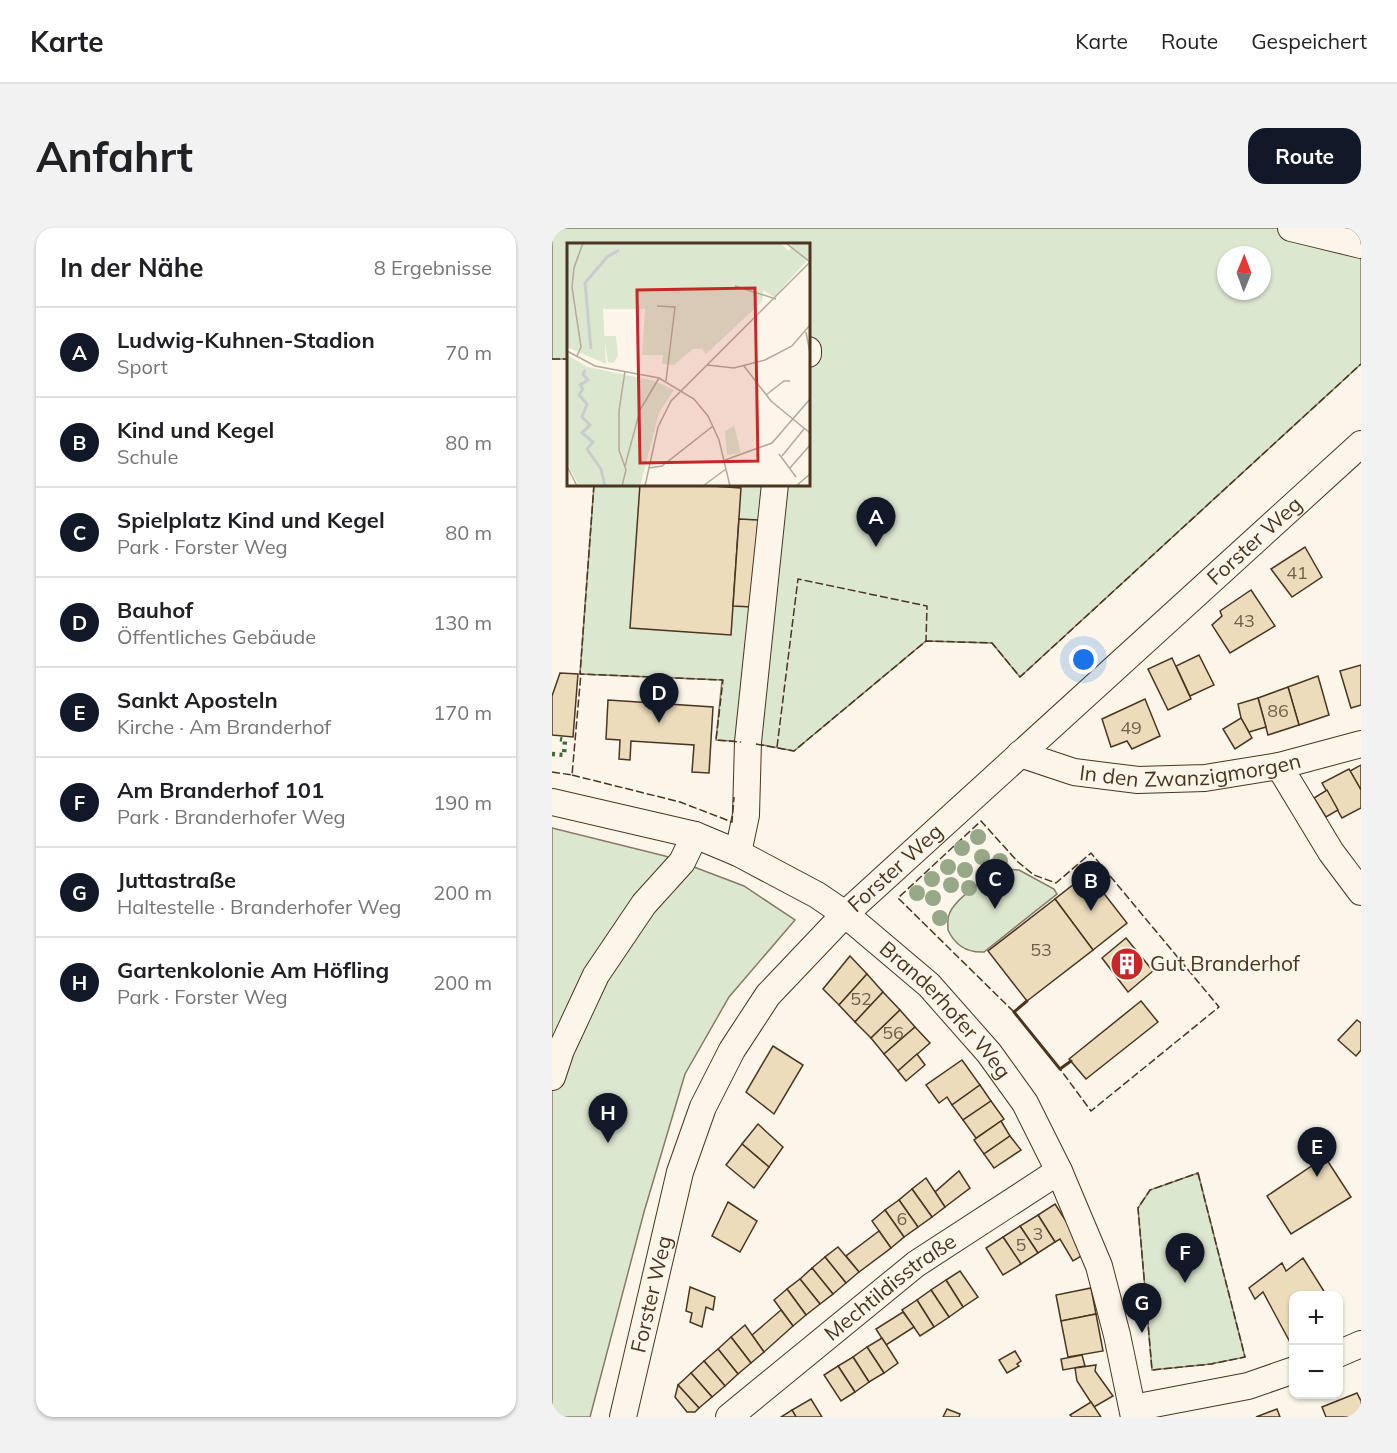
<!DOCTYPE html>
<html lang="de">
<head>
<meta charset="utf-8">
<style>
	body { margin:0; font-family:Mulish,sans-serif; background:#f2f2f2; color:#202124 }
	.controls { position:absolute; right:18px; bottom:18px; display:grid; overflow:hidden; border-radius:12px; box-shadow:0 2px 4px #0004 }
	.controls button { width:54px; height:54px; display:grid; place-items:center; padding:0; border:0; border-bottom:2px solid #e0e0e0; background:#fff; color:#202124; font:30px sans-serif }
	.compass { position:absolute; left:665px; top:18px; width:54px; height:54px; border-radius:50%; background:#fff; box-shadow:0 2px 4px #0004; rotate:1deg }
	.you { position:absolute; left:532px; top:432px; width:21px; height:21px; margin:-15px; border:4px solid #fff; border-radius:50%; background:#1a73e8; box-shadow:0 0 0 9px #1a73e833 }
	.badge { display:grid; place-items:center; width:39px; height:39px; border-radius:50%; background:#111827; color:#fff; font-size:20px; font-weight:700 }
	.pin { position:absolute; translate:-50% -50px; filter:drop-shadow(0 2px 3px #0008) }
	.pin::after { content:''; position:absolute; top:32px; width:21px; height:18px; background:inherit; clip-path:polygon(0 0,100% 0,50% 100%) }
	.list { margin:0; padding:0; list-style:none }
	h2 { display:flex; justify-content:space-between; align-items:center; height:78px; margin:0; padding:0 24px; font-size:26px }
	h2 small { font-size:20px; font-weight:400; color:#757577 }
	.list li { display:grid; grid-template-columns:39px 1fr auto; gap:18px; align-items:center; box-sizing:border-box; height:90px; padding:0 24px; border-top:2px solid #e0e0e0 }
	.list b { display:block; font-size:22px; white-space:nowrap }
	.list p { margin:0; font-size:20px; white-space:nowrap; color:#757577 }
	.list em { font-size:20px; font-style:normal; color:#757577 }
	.map { position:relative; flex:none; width:809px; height:1189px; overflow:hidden; border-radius:18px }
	header { display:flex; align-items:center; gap:36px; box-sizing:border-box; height:84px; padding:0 30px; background:#fff; border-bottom:2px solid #e0e0e0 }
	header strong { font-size:28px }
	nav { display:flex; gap:33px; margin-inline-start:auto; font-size:21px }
	.intro { display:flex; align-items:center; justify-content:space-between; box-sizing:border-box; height:144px; padding:0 36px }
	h1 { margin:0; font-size:42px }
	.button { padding:15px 27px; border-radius:18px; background:#111827; color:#fff; font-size:21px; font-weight:700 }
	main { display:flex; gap:36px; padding:0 36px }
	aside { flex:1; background:#fff; border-radius:18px; box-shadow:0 2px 4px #0004 }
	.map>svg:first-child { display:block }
</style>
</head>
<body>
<header>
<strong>Karte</strong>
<nav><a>Karte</a><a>Route</a><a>Gespeichert</a></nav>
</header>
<div class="intro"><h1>Anfahrt</h1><a class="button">Route</a></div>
<main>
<aside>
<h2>In der Nähe<small>8 Ergebnisse</small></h2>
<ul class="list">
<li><span class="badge">A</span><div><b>Ludwig-Kuhnen-Stadion</b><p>Sport</p></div><em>70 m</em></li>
<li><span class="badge">B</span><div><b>Kind und Kegel</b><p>Schule</p></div><em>80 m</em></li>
<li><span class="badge">C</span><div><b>Spielplatz Kind und Kegel</b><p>Park · Forster Weg</p></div><em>80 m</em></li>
<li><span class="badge">D</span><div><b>Bauhof</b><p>Öffentliches Gebäude</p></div><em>130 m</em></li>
<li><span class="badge">E</span><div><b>Sankt Aposteln</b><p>Kirche · Am Branderhof</p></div><em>170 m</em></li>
<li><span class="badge">F</span><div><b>Am Branderhof 101</b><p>Park · Branderhofer Weg</p></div><em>190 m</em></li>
<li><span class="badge">G</span><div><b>Juttastraße</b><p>Haltestelle · Branderhofer Weg</p></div><em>200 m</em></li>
<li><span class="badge">H</span><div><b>Gartenkolonie Am Höfling</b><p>Park · Forster Weg</p></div><em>200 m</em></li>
</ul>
</aside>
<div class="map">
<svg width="809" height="1189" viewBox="0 0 809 1189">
	<rect width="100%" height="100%" fill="#fbf6e9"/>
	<g fill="#dce7d0" stroke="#887966" stroke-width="1.5" fill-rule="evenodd">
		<path d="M 0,0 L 809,0 L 809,136 L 468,449 L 440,415 L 374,413 L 242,523 L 196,514 L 164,512 L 170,452 L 28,446 L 42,257 L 256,256 L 256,16 L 16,16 L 16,131 L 0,131 ZM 674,27 L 710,27 L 710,63 L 674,63 Z"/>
		<path d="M 0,600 L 113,628 L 192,658 L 243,692 L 177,769 L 133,846 L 92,984 L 38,1189 L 0,1189 Z"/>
		<path d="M 453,641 L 467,642 L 502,661 L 505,666 L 432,724 C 415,725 403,717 396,702 C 396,697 395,691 397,687 C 401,672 439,645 453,641 Z"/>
		<path d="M 646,945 L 693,1129 L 659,1136 L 600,1142 L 586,980 L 598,962 Z"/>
	</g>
	<g fill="#ecdcbc" stroke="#4a3520" stroke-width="1.5">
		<path d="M 88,256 L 130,256 L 189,260 L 179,407 L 78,400 Z"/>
		<path d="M 187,291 L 206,292 L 200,379 L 181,378 Z"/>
		<path d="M 753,319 L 770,349 L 740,369 L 719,341 Z"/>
		<path d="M 699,362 L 723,398 L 678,425 L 660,397 L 670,388 L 668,383 Z"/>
		<path d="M 647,427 L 662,457 L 638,468 L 624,438 Z"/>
		<path d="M 620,430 L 639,471 L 616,482 L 596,441 Z"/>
		<path d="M 809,437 L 809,477 L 799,480 L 788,443 Z"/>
		<path d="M 8,445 L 26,446 L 21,509 L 0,507 L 0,468 Z"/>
		<path d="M 766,448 L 777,487 L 747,497 L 736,459 Z"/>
		<path d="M 736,459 L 747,497 L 716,507 L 706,470 Z"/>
		<path d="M 706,470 L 714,499 L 697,504 L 689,490 L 686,476 Z"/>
		<path d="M 593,471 L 608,508 L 580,521 L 575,513 L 559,519 L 550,491 Z"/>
		<path d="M 56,472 L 161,479 L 157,545 L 140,544 L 142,517 L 79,513 L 78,532 L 67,531 L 68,512 L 54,511 Z"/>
		<path d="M 689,490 L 700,510 L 683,521 L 671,501 Z"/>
		<path d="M 809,537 L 809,562 L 798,543 Z"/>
		<path d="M 797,541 L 809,562 L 809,580 L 790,590 L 770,555 Z"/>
		<path d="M 775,562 L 786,582 L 774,589 L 762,570 Z"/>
		<path d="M 536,645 L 575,695 L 541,722 L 503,671 Z"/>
		<path d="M 503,671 L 541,722 L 475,773 L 436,723 Z"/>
		<path d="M 574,710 L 601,743 L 576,764 L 550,730 Z"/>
		<path d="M 298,728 L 315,746 L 287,777 L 271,761 Z"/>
		<path d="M 315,746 L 331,764 L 303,794 L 287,777 Z"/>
		<path d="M 331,764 L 348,782 L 319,810 L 303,794 Z"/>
		<path d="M 589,773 L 606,794 L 534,851 L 517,831 Z"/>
		<path d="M 348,782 L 363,799 L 332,826 L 319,810 Z"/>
		<path d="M 805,792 L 809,795 L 809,822 L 804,828 L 786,812 Z"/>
		<path d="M 363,799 L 378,815 L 346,843 L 332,826 Z"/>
		<path d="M 221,818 L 251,837 L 222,886 L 194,864 Z"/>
		<path d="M 365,826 L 373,837 L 354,853 L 346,843 Z"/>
		<path d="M 410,832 L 428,857 L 400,877 L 395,869 L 387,875 L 374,857 Z"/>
		<path d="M 428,857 L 439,873 L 411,892 L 400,877 Z"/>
		<path d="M 439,873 L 452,891 L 424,910 L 411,892 Z"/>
		<path d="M 449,893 L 458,908 L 432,926 L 422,912 Z"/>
		<path d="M 206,896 L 231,919 L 217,939 L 190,916 Z"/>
		<path d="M 458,908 L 469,922 L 442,940 L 432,926 Z"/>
		<path d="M 190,916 L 217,939 L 202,960 L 174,937 Z"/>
		<path d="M 773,929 L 799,969 L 739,1006 L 715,968 Z"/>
		<path d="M 407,943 L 418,960 L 393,979 L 383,964 Z"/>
		<path d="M 374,950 L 393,979 L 380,989 L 360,961 Z"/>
		<path d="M 360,961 L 380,989 L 366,999 L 347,972 Z"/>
		<path d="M 347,972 L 366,999 L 352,1009 L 333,982 Z"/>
		<path d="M 176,974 L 205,993 L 188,1024 L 160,1008 Z"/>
		<path d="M 503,976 L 526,1012 L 531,1027 L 521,1033 L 508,1011 L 503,1014 L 486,987 Z"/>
		<path d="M 333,982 L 352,1009 L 339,1020 L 320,993 Z"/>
		<path d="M 486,987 L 503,1014 L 486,1025 L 468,998 Z"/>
		<path d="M 468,998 L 486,1025 L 469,1036 L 451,1009 Z"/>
		<path d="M 327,1003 L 339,1020 L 307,1044 L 294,1028 Z"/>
		<path d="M 451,1009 L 469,1036 L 451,1047 L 434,1020 Z"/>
		<path d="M 286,1019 L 307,1044 L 294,1055 L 273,1029 Z"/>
		<path d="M 273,1029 L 294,1055 L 281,1066 L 260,1040 Z"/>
		<path d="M 751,1030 L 775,1068 L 742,1068 L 742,1114 L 739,1116 L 711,1064 L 703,1071 L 697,1060 L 730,1035 L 734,1043 Z"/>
		<path d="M 260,1040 L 281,1066 L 268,1076 L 248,1051 Z"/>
		<path d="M 408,1043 L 426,1069 L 411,1079 L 394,1052 Z"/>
		<path d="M 248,1051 L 268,1076 L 254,1087 L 235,1061 Z"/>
		<path d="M 394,1052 L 411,1079 L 397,1089 L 379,1062 Z"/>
		<path d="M 138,1059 L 163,1069 L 161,1082 L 154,1079 L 150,1099 L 138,1094 L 140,1085 L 134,1083 Z"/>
		<path d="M 539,1060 L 544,1086 L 509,1093 L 504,1067 Z"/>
		<path d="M 235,1061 L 254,1087 L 241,1098 L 222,1072 Z"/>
		<path d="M 379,1062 L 397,1089 L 382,1099 L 365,1072 Z"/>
		<path d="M 365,1072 L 382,1099 L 368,1108 L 350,1082 Z"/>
		<path d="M 229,1082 L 241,1098 L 212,1124 L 200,1107 Z"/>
		<path d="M 351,1084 L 362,1099 L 334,1117 L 324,1101 Z"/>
		<path d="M 544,1086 L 551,1123 L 516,1129 L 509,1093 Z"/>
		<path d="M 193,1097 L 212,1124 L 199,1135 L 179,1109 Z"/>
		<path d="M 179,1109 L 199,1135 L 186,1146 L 166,1121 Z"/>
		<path d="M 330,1110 L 346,1135 L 332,1145 L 315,1119 Z"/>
		<path d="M 315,1119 L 332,1145 L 317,1154 L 301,1129 Z"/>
		<path d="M 166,1121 L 186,1146 L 173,1158 L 152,1133 Z"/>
		<path d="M 463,1123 L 469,1133 L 465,1136 L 467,1138 L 455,1145 L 447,1132 Z"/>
		<path d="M 530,1127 L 533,1138 L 511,1142 L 509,1131 Z"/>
		<path d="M 301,1129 L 317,1154 L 303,1164 L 286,1138 Z"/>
		<path d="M 152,1133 L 173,1158 L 160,1169 L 139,1145 Z"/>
		<path d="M 544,1137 L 543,1143 L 561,1168 L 542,1179 L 525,1153 L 523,1140 Z"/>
		<path d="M 286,1138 L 303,1164 L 289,1173 L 272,1147 Z"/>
		<path d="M 139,1145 L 160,1169 L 147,1180 L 126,1157 Z"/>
		<path d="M 126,1157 L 147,1180 L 143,1184 L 135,1184 L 123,1169 Z"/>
		<path d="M 805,1165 L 809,1173 L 809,1189 L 774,1189 L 770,1179 Z"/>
		<path d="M 259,1171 L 270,1189 L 244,1189 L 240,1182 Z"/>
		<path d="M 539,1174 L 549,1189 L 520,1189 L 518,1187 Z"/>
		<path d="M 395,1181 L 408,1186 L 407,1189 L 391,1189 Z"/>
		<path d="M 725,1181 L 728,1189 L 704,1189 Z"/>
		<path d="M 240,1182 L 244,1189 L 229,1189 Z"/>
	</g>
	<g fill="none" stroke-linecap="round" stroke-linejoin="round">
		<g stroke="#4a3520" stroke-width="28">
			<g id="minor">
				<path d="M 739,0 L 809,17"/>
				<path d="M 256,122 L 256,126"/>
				<path id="s1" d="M 468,526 L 522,544 L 586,552 L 653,550 L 727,538 L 809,516"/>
				<path d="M 727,538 L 779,624 L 809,664"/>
				<path id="s2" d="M 0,574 L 143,607 L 186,625 L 265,667 L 293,686 L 377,757 L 437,825 L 473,875 L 507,943 L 547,1038 L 565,1107 L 582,1189"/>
				<path d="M 186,625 L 194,587 L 196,514 L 223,256"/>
				<path d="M 0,849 L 9,822 L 44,747 L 92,676 L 130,634 L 143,607"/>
				<path d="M 786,1126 L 809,1116"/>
				<path d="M 581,1180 L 696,1158 L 742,1142"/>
				<path id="s3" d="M 71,1189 L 128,944 L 151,879 L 180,822 L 216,767 L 293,686 L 809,216"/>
				<path id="s4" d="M 177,1189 L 364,1036 L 507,943"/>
			</g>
		</g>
		<use href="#minor" stroke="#fbf6e9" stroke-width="26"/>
		<path stroke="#436837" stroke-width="4.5" stroke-dasharray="3 4.5" stroke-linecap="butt" d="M 0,526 L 12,527 L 13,512 L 8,511"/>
		<g stroke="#4a3520" stroke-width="1.5" stroke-dasharray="8 3" stroke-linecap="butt">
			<path d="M 0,131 L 16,131"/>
			<path d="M 42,256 L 28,446 L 171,452 L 164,512 L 189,514"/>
			<path d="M 204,516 L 242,523 L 374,413 L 440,415 L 468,449 L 809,136"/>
			<path d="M 225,519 L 246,351 L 375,378 L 374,413"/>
			<path d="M 0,544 L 20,547 L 29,445"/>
			<path d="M 20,547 L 128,574 L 180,594 L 182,569"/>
			<path d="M 462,784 L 346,670 L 429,593 L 466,634 L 482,647 L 504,655 L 539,625 L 667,779 L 539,883 L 508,841"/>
			<path d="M 646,945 L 693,1129 L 659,1136 L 600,1142 L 586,980 L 598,962 Z"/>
		</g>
		<path stroke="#4a3520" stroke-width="3" d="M 475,773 L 462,784 L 508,841 L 519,833"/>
	</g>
	<g fill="#96a887">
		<circle cx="426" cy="609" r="8"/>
		<circle cx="410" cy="620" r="8"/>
		<circle cx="430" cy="629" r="8"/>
		<circle cx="448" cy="633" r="8"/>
		<circle cx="396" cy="639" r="8"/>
		<circle cx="413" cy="642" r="8"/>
		<circle cx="431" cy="647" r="8"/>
		<circle cx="380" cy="651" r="8"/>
		<circle cx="399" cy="657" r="8"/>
		<circle cx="417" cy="660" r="8"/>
		<circle cx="365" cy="665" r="8"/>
		<circle cx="381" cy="670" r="8"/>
		<circle cx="388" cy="690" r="8"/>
	</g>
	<defs>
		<g id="building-disc" transform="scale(1.725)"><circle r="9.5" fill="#c62828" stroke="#fbf6e9"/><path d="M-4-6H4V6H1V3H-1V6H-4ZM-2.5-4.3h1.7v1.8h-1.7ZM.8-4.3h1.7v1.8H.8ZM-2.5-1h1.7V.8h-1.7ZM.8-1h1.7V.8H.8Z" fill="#fff"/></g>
	</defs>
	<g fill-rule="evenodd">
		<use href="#building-disc" x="575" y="736"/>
	</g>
	<g text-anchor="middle" stroke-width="4.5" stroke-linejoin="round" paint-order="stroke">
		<g font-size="18" fill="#725f47">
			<text x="745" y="351">41</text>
			<text x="692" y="399">43</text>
			<text x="726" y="489">86</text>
			<text x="579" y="506">49</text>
			<text x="489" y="728">53</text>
			<text x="309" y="777">52</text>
			<text x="341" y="811">56</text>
			<text x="350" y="997">6</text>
			<text x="486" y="1012">3</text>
			<text x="469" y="1023">5</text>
		</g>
		<g font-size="21" fill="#4a3520" stroke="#fbf6e9">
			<text dy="7" stroke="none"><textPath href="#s3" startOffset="1116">Forster Weg</textPath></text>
			<text dy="7" stroke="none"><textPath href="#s1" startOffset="174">In den Zwanzigmorgen</textPath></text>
			<text dy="7" stroke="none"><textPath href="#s3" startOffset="630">Forster Weg</textPath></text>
			<text dy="7" stroke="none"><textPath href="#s2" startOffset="456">Branderhofer Weg</textPath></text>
			<text dy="7" stroke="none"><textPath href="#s4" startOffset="207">Mechtildisstraße</textPath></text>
			<text dy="7" stroke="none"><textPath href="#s3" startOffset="126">Forster Weg</textPath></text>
		</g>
		<g font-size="21" fill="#4a3520" stroke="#fbf6e9" text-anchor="start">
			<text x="598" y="743">Gut Branderhof</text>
		</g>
	</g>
	<g transform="translate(15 15)">
		<rect width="243" height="243" fill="#fbf6e9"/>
		<path d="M 0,0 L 213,0 L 222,8 L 226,0 L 243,0 L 243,14 L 207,54 L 196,47 L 195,59 L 139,111 L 135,106 L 126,106 L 107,122 L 95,121 L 96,112 L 75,112 L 78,66 L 36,66 L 39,121 L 0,104 ZM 37,93 L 49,93 L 51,113 L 46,120 L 41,119 ZM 0,112 L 21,124 L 88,138 L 107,147 L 92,170 L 73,243 L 12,243 L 0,219 ZM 167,183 L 174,210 L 160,212 L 158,188 Z" fill="#dce7d0"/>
		<path fill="none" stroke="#c9cecd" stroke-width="3" d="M 24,106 L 18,40 L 40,14 L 52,7M 18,127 L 16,131 L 21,137 L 13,142 L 16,146 L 12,152 L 20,161 L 15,174 L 23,182 L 15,190 L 26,199 L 20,206 L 34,226 L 38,243"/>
		<path fill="none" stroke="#b4a999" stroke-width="1.5" d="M 219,0 L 243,19M 168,43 L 209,56M 90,63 L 108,64 L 99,138M 239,89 L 243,110M 0,108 L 28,123 L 92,135 L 127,156 L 141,173 L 152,197 L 163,243M 10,113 L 14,104 L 5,44 L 7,25 L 16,0M 140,122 L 167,125 L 198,117 L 225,103 L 243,82M 177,123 L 204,158 L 243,190M 199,152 L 217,138 L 223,138M 212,211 L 229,234M 215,213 L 237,186M 158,217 L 205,200 L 243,156M 0,223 L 10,243M 58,223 L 73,167 L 92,135M 82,225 L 95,223 L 146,183M 223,225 L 243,202M 55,243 L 59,227 L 52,207 L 52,168 L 58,128M 78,243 L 91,184 L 104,158 L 243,19M 136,243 L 159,226M 229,243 L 243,231"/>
		<path fill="#c62828" fill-opacity="0.15" stroke="#c62828" stroke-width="3" d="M 188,45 L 191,218 L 73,220 L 70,47 Z"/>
		<rect width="243" height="243" fill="none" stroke="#4a3520" stroke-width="3"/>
	</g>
</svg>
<div class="controls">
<button>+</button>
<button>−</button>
</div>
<svg class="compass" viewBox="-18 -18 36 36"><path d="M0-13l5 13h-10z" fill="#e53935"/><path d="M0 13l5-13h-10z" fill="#757577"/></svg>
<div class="you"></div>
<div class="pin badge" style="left:324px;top:319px">A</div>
<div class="pin badge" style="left:539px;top:683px">B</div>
<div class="pin badge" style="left:443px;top:681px">C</div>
<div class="pin badge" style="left:107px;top:495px">D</div>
<div class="pin badge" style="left:765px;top:949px">E</div>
<div class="pin badge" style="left:633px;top:1055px">F</div>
<div class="pin badge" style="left:590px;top:1105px">G</div>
<div class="pin badge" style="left:56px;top:915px">H</div>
</div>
</main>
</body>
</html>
